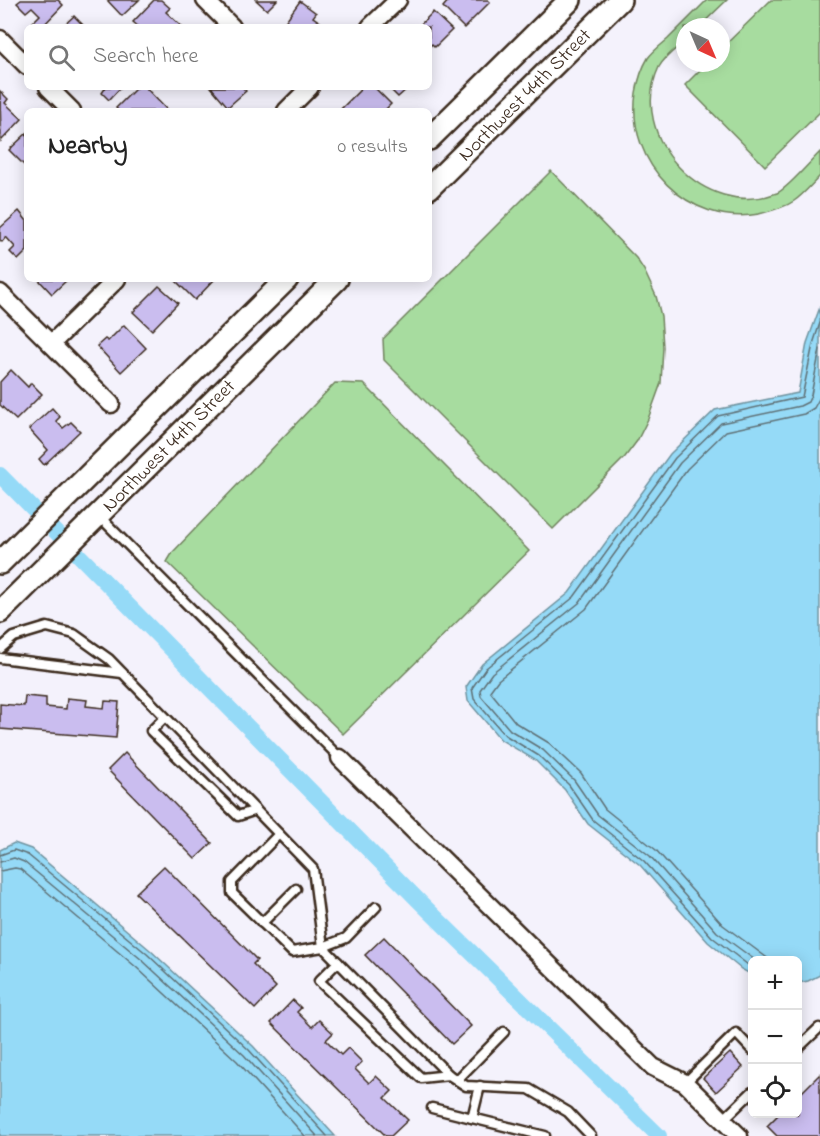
<!DOCTYPE html>
<html lang="en">
<head>
<meta charset="utf-8">
<style>
	body { margin:0; font-family:"Indie Flower",sans-serif; background:#f2f2f2; color:#222 }
	.controls { position:absolute; right:18px; bottom:18px; display:grid; overflow:hidden; border-radius:9px; box-shadow:0 3px 15px #0003 }
	.controls button { width:54px; height:54px; display:grid; place-items:center; padding:0; border:0; border-bottom:2px solid #e0e0e0; background:#fff; color:#222; font:30px sans-serif }
	.compass { position:absolute; left:676px; top:18px; width:54px; height:54px; border-radius:50%; background:#fff; box-shadow:0 3px 15px #0003; rotate:136deg }
	.list { margin:0; padding:0; list-style:none }
	h2 { display:flex; justify-content:space-between; align-items:center; height:78px; margin:0; padding:0 24px; font-size:26px }
	h2 small { font-size:20px; font-weight:400; color:#767676 }
	.icon { flex:none; width:33px; height:33px; fill:none; stroke:currentColor; stroke-width:2; stroke-linecap:round; stroke-linejoin:round }
	.map { position:relative; flex:none; width:820px; height:1136px; overflow:hidden }
	.search { position:absolute; background:#fff; box-shadow:0 3px 15px #0003; left:24px; top:24px; width:408px; height:66px; display:flex; align-items:center; gap:15px; box-sizing:border-box; padding:0 21px; border-radius:9px; color:#767676; font-size:22px }
	.panel { position:absolute; background:#fff; box-shadow:0 3px 15px #0003; left:24px; top:108px; width:408px; height:174px; border-radius:9px }
	.map>svg:first-child { display:block }
</style>
</head>
<body>
<div class="map">
<svg width="820" height="1136" viewBox="0 0 820 1136">
	<rect width="100%" height="100%" fill="#f4f2fc"/>
	<filter id="ink" filterUnits="userSpaceOnUse"><feTurbulence type="fractalNoise" baseFrequency=".0167" numOctaves="2"/><feDisplacementMap in="SourceGraphic" scale="12" xChannelSelector="R" yChannelSelector="G"/><feConvolveMatrix kernelMatrix="1 2 1 2 8 2 1 2 1" color-interpolation-filters="sRGB"/></filter>
	<g filter="url(#ink)">
		<g fill="#a7dc9f" stroke="#71835e" stroke-width="1.5">
			<path d="M 707,0 L 727,0 L 699,27 L 685,27 L 685,41 C 677,48 664,57 659,67 C 626,137 705,221 777,193 C 787,189 811,161 820,152 L 820,176 C 812,184 803,195 794,201 C 784,208 771,211 759,214 C 689,227 625,163 636,93 C 638,81 642,68 648,58 C 653,51 661,45 668,39 C 681,26 694,13 707,0 Z"/>
			<path d="M 771,0 L 820,0 L 820,112 L 765,166 L 685,85 L 707,63 L 721,63 L 721,49 Z"/>
			<path d="M 551,171 L 636,258 L 644,270 L 656,296 L 661,316 L 663,347 L 661,383 L 648,419 L 637,441 L 625,457 L 553,529 L 384,360 L 383,339 Z"/>
			<path d="M 335,383 L 364,384 L 529,551 L 343,734 L 167,562 L 173,552 Z"/>
		</g>
		<g fill="#95daf7" stroke="#7194a0" stroke-width="1.5">
			<path d="M 820,307 L 820,975 L 808,981 L 798,983 L 798,960 L 752,960 L 752,975 L 741,969 L 708,942 L 640,865 L 588,824 L 565,790 L 535,760 L 501,740 L 468,701 L 466,687 L 482,664 L 569,593 L 670,454 L 715,410 L 798,393 L 807,343 Z"/>
			<path d="M 14,843 L 31,849 L 150,950 L 253,1046 L 335,1136 L 0,1136 L 0,850 Z"/>
		</g>
		<g fill="none" stroke-linecap="round" stroke-linejoin="round">
			<g stroke="#5f7075" stroke-width="1.5">
				<path d="M 0,855 L 14,850 L 28,855 L 147,954 L 249,1050 L 327,1136"/>
				<path d="M 0,862 L 14,858 L 24,862 L 142,960 L 244,1055 L 317,1136"/>
				<path d="M 0,871 L 15,868 L 20,869 L 136,967 L 237,1061 L 305,1136"/>
				<path d="M 755,960 L 717,932 L 650,856 L 598,815 L 574,780 L 543,750 L 510,730 L 481,696 L 480,690 L 492,673 L 579,603 L 680,463 L 721,423 L 800,406 L 808,402 L 811,395 L 820,349"/>
				<path d="M 770,960 L 723,925 L 656,850 L 605,809 L 581,773 L 549,743 L 516,723 L 490,691 L 498,680 L 586,609 L 687,469 L 726,431 L 804,414 L 814,408 L 820,397"/>
				<path d="M 752,968 L 712,937 L 644,861 L 593,820 L 569,785 L 539,756 L 505,735 L 474,699 L 472,688 L 486,668 L 574,597 L 675,458 L 718,416 L 802,397 L 813,344 L 820,323"/>
			</g>
			<path stroke="#95daf7" stroke-width="16" d="M 0,475 L 419,901 L 659,1136"/>
		</g>
		<g fill="#cabdef" stroke="#3b2a1e" stroke-width="1.5">
			<path d="M 21,0 L 58,0 L 63,5 L 42,27 L 36,27 L 32,23 L 40,15 L 32,7 L 26,12 L 17,3 Z"/>
			<path d="M 107,0 L 139,0 L 122,16 Z"/>
			<path d="M 154,0 L 161,0 L 170,8 L 166,12 L 182,27 L 139,27 L 133,22 Z"/>
			<path d="M 256,0 L 277,0 L 267,10 Z"/>
			<path d="M 449,0 L 488,0 L 490,2 L 464,28 L 443,7 Z"/>
			<path d="M 300,1 L 316,13 L 313,17 L 326,26 L 325,27 L 290,27 L 284,23 Z"/>
			<path d="M 433,12 L 452,30 L 435,47 L 432,44 L 429,47 L 429,27 L 418,27 Z"/>
			<path d="M 74,16 L 85,27 L 62,27 Z"/>
			<path d="M 106,87 L 121,87 L 109,100 L 102,93 Z"/>
			<path d="M 137,87 L 145,87 L 168,111 L 119,111 L 116,108 Z"/>
			<path d="M 211,87 L 242,87 L 246,91 L 228,107 Z"/>
			<path d="M 363,87 L 374,87 L 391,104 L 384,111 L 342,111 L 341,109 Z"/>
			<path d="M 388,87 L 409,87 L 398,97 Z"/>
			<path d="M 0,91 L 8,99 L 5,103 L 22,119 L 1,141 Z"/>
			<path d="M 27,133 L 27,168 L 9,150 Z"/>
			<path d="M 19,211 L 27,221 L 27,251 L 18,260 L 10,252 L 15,247 L 6,237 L 2,242 L 0,240 L 0,228 Z"/>
			<path d="M 38,279 L 66,279 L 67,280 L 52,294 Z"/>
			<path d="M 174,279 L 215,279 L 195,300 Z"/>
			<path d="M 159,286 L 178,303 L 152,330 L 133,312 Z"/>
			<path d="M 124,325 L 146,348 L 121,372 L 97,346 L 105,339 L 108,341 Z"/>
			<path d="M 11,370 L 28,387 L 31,383 L 42,394 L 16,420 L 0,405 L 0,382 Z"/>
			<path d="M 52,408 L 60,417 L 56,421 L 63,428 L 71,422 L 80,431 L 44,465 L 39,459 L 48,450 L 29,429 Z"/>
			<path d="M 25,696 L 46,698 L 46,707 L 66,709 L 67,698 L 87,700 L 86,706 L 104,708 L 105,701 L 119,702 L 116,738 L 0,729 L 0,704 L 24,706 Z"/>
			<path d="M 125,753 L 212,843 L 195,859 L 108,770 Z"/>
			<path d="M 164,866 L 257,960 L 253,964 L 276,987 L 255,1009 L 136,893 Z"/>
			<path d="M 384,937 L 471,1026 L 452,1044 L 365,955 Z"/>
			<path d="M 293,1000 L 301,1008 L 297,1012 L 312,1027 L 319,1020 L 333,1033 L 326,1040 L 341,1055 L 348,1048 L 362,1062 L 355,1069 L 369,1083 L 376,1076 L 392,1091 L 385,1098 L 408,1120 L 391,1136 L 386,1136 L 271,1023 Z"/>
			<path d="M 730,1053 L 743,1067 L 716,1092 L 703,1078 Z"/>
			<path d="M 820,1074 L 820,1136 L 777,1136 L 767,1126 L 779,1114 L 798,1114 L 798,1096 Z"/>
		</g>
		<g fill="none" stroke-linecap="round" stroke-linejoin="round">
			<g stroke="#3b2a1e" stroke-width="13">
				<g id="service">
					<path d="M 98,515 L 340,758"/>
					<path d="M 0,649 L 14,637 L 47,627 L 74,634 L 109,659 L 313,869 L 323,947 L 449,1075 L 466,1086 L 529,1089 L 568,1112 L 591,1136"/>
					<path d="M 0,658 L 122,673"/>
					<path d="M 165,717 L 151,731 L 238,816 L 256,810"/>
					<path d="M 279,834 L 232,882 L 232,893 L 292,952 L 323,947 L 346,938 L 376,907"/>
					<path d="M 262,923 L 296,889"/>
					<path d="M 338,962 L 319,981 L 421,1078 L 449,1075"/>
					<path d="M 798,1048 L 819,1028"/>
					<path d="M 457,1080 L 504,1032"/>
					<path d="M 685,1083 L 736,1033 L 752,1050"/>
					<path d="M 480,1086 L 472,1118 L 545,1136"/>
					<path d="M 432,1108 L 472,1118"/>
					<path d="M 723,1120 L 752,1092"/>
				</g>
			</g>
			<g stroke="#3b2a1e" stroke-width="21">
				<g id="minor">
					<path d="M 205,0 L 232,27"/>
					<path d="M 370,27 L 398,0"/>
					<path d="M 0,39 L 27,66"/>
					<path d="M 48,87 L 72,111"/>
					<path d="M 286,111 L 310,87"/>
					<path d="M 0,293 L 111,404"/>
					<path d="M 51,344 L 117,279"/>
					<path d="M 340,758 L 653,1067 L 685,1083 L 739,1136"/>
				</g>
			</g>
			<g stroke="#3b2a1e" stroke-width="26">
				<g id="tertiary">
					<path d="M 429,139 L 570,0"/>
					<path d="M 429,188 L 620,0"/>
					<path d="M 0,563 L 287,279"/>
					<path d="M 0,612 L 337,279"/>
				</g>
			</g>
			<use href="#service" stroke="#fff" stroke-width="8"/>
			<use href="#minor" stroke="#fff" stroke-width="16"/>
			<use href="#tertiary" stroke="#fff" stroke-width="21"/>
		</g>
	</g>
	<g text-anchor="middle" stroke-width="4.5" stroke-linejoin="round" paint-order="stroke">
		<g font-size="20" fill="#3b2a1e" stroke="#fff">
			<text transform="translate(524 94) rotate(-45)" y="7">Northwest 44th Street</text>
			<text transform="translate(168 445) rotate(-45)" y="7">Northwest 44th Street</text>
		</g>
	</g>
</svg>
<div class="controls">
<button>+</button>
<button>−</button>
<button><svg class="icon" aria-label="locate" viewBox="0 0 24 24"><circle cx="12" cy="12" r="6"/><path d="M12 2v4M12 18v4M2 12h4M18 12h4"/></svg></button>
</div>
<svg class="compass" viewBox="-18 -18 36 36"><path d="M0-13l5 13h-10z" fill="#e53935"/><path d="M0 13l5-13h-10z" fill="#767676"/></svg>
<div class="search"><svg class="icon" aria-label="search" viewBox="0 0 24 24"><circle cx="10" cy="10" r="6"/><path d="M15 15l6 6"/></svg>Search here</div>
<section class="panel">
<h2>Nearby<small>0 results</small></h2>
<ul class="list">
</ul>
</section>
</div>
</body>
</html>
